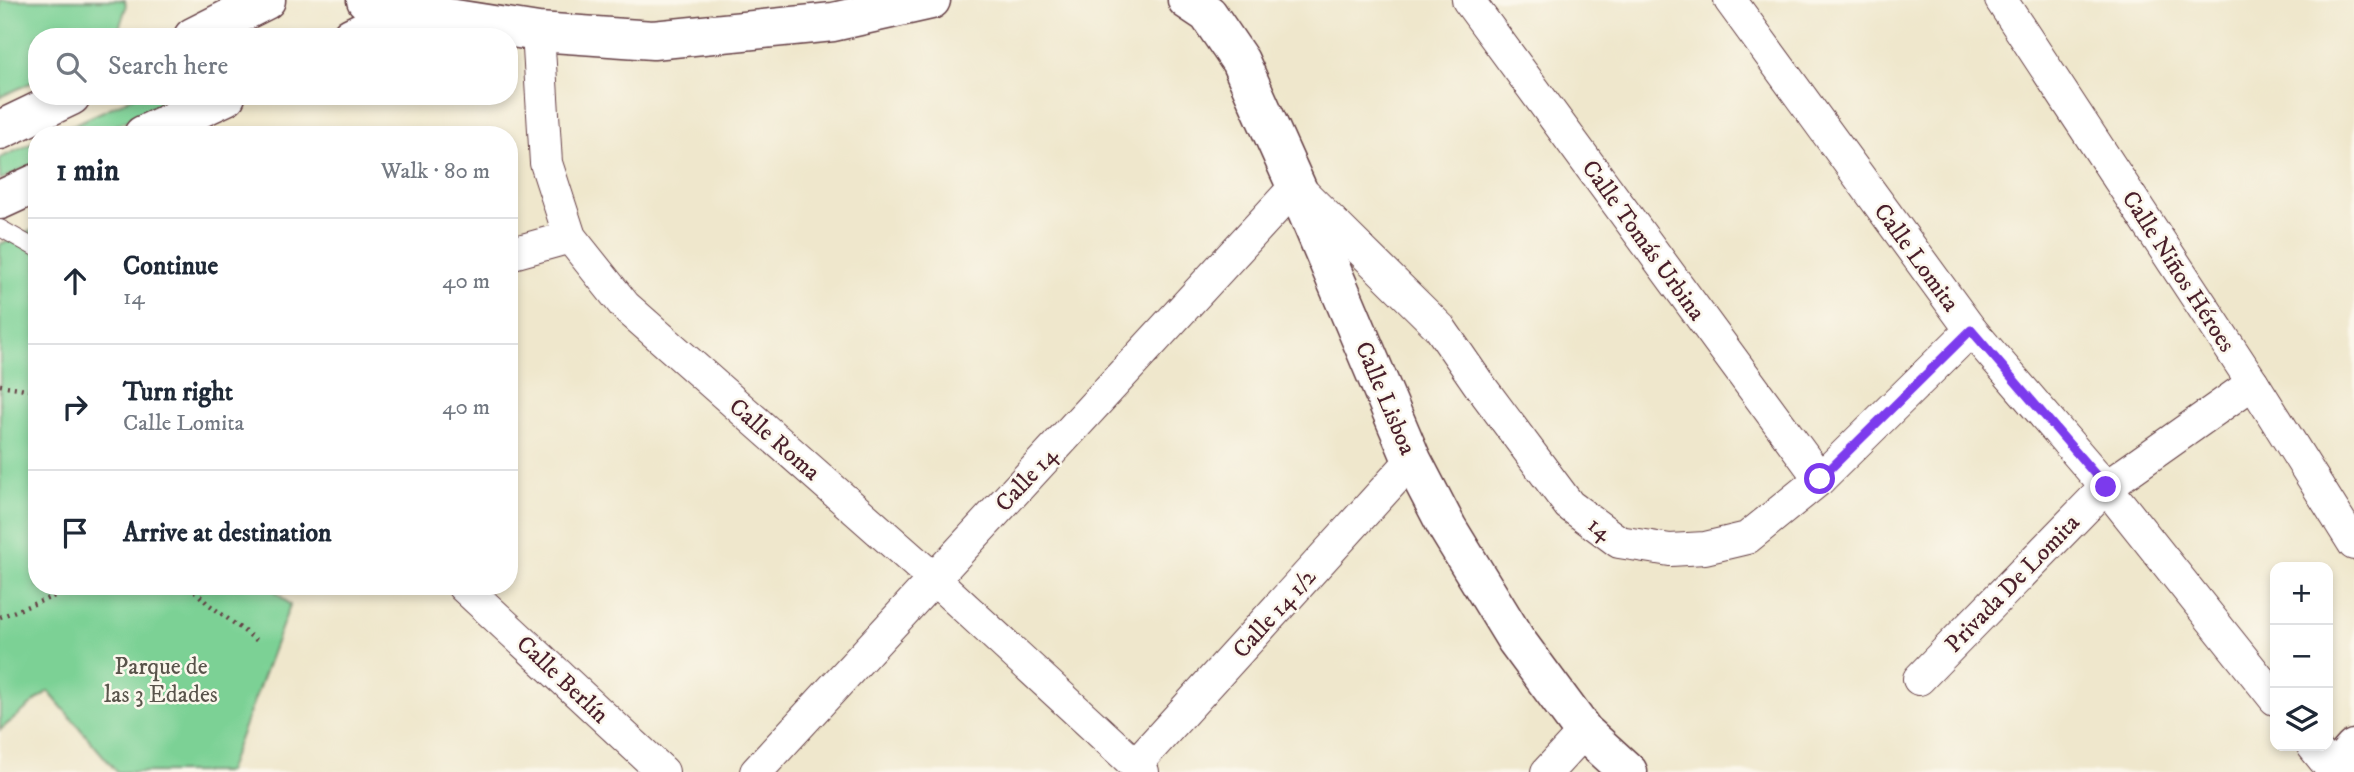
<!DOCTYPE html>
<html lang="en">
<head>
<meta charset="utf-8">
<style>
	body { margin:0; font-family:"IM FELL DW Pica",serif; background:#f2f2f3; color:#1f2937 }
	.controls { position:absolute; right:21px; bottom:21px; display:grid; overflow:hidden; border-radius:14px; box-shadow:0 4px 10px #0003 }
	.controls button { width:63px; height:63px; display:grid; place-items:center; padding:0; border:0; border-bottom:2px solid #e0e1e3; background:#fff; color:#1f2937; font:35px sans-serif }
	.stop { position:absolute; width:21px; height:21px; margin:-16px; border:5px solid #7c3aed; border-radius:50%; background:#fff }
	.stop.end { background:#7c3aed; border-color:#fff; box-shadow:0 2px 7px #0008 }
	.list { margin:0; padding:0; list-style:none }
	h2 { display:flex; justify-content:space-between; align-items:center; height:91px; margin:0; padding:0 28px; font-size:30px }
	h2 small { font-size:23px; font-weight:400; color:#747a83 }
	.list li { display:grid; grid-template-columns:46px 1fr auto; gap:21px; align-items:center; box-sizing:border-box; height:126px; padding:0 28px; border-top:2px solid #e0e1e3 }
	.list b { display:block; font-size:26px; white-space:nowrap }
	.list p { margin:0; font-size:23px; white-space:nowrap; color:#747a83 }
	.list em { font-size:23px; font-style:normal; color:#747a83 }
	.icon { flex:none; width:38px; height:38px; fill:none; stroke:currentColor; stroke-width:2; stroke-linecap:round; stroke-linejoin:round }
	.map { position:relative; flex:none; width:2354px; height:772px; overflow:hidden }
	.search { position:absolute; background:#fff; box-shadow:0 4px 10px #0003; left:28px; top:28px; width:490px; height:77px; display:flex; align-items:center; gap:18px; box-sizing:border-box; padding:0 24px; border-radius:28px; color:#747a83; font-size:26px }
	.panel { position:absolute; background:#fff; box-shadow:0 4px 10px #0003; left:28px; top:126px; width:490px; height:469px; border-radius:28px }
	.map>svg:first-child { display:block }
</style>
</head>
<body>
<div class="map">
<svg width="2354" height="772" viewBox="0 0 2354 772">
	<rect width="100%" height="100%" fill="#fbf7ec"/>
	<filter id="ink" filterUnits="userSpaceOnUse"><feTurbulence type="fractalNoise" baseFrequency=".0143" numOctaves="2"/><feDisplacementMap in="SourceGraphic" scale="14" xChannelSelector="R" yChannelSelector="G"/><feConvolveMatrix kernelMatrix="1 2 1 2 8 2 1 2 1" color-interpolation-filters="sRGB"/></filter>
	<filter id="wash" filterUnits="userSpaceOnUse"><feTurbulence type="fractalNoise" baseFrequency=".00686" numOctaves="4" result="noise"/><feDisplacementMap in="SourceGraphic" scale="28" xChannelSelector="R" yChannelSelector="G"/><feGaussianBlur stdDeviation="1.57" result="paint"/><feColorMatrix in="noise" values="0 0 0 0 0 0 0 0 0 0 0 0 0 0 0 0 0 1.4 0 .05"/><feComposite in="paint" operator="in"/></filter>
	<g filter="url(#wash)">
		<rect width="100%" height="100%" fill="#efe7cc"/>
		<g fill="#7bd195" stroke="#627860" stroke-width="2">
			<path d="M 0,0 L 125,0 L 126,7 L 117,35 L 114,37 L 37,37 L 37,80 L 0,97 Z"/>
			<path d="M 136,96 L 182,96 L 95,135 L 51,135 Z"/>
			<path d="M 37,141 L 37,162 L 0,180 L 0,158 Z"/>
			<path d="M 37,228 L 37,586 L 270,586 L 290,605 L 227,772 L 117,772 L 48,691 L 0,730 L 0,244 Z"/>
		</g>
	</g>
	<g filter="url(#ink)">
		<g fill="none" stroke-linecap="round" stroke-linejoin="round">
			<g stroke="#633d43" stroke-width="18">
				<path id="lane" d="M 0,228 L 37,249"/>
			</g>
			<g stroke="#633d43" stroke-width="34">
				<g id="street">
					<path d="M 1468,0 L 1820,479"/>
					<path d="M 1730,0 L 1971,330 L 2106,487 L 2275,699"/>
					<path d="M 2001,0 L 2253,383 L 2354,544"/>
					<path d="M 538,32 L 546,163 L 570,237 L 625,306 L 934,579 L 1143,772"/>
					<path d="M 509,254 L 570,237"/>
					<path d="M 463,586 L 663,772"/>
					<path d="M 1919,679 L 2106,487 L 2253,383"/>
					<path d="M 2313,746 L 2334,772"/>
					<path d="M 1135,765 L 1412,460"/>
					<path d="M 756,772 L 1296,186 L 1440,328 L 1478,383 L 1569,505 L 1619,542 L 1670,550 L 1705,548 L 1747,538 L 1820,479 L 1971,330"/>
					<path d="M 1547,772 L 1584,732"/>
				</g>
			</g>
			<g stroke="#633d43" stroke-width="41">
				<g id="secondary">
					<path d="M 1187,0 L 1208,14 L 1240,61 L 1296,186 L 1412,460 L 1448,529 L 1516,640 L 1584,732 L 1628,772"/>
					<path d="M 193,37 L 266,0"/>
					<path d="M 351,37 L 404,11"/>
					<path d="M 0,130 L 71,96"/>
					<path d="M 143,135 L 226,96"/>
					<path d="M 0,200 L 37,183"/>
					<path d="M 2334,772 L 2354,749"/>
				</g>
			</g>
			<g stroke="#633d43" stroke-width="41">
				<path id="primary" d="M 366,0 L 404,11 L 538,32 L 653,40 L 833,22 L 931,0"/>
			</g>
			<g stroke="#633d43" stroke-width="4.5" stroke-dasharray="2 5" stroke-linecap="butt">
				<path d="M 0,385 L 37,391"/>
				<path d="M 190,586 L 207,603 L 260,643"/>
				<path d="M 0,617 L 62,593"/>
			</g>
			<use href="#lane" stroke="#fff" stroke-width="16"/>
			<use href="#street" stroke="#fff" stroke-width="32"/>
			<use href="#secondary" stroke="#fff" stroke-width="38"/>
			<use href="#primary" stroke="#fff" stroke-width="38"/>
		</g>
	</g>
	<g fill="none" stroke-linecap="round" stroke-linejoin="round" filter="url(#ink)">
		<path stroke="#7c3aed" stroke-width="9" d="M 1820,479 L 1971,330 L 2106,487"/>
	</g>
	<g text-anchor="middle" stroke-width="5" stroke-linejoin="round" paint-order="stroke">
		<g font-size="24" fill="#4a1f2b" stroke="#fbf7ec">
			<text transform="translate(1644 240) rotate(54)" y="8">Calle Tomás Urbina</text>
			<text transform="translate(1917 257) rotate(54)" y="8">Calle Lomita</text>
			<text transform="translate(2179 271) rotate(57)" y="8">Calle Niños Héroes</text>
			<text transform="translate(1386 398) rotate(67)" y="8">Calle Lisboa</text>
			<text transform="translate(775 439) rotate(41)" y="8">Calle Roma</text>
			<text transform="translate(1026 479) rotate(-47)" y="8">Calle 14</text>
			<text transform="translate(1600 528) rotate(37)" y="8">14</text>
			<text transform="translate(2012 583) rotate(-46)" y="8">Privada De Lomita</text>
			<text transform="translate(1274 613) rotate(-48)" y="8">Calle 14 1/2</text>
			<text transform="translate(563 679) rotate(43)" y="8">Calle Berlín</text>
		</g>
		<g font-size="24" fill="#59544b" stroke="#fbf7ec">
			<text x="161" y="674">Parque de<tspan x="161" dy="28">las 3 Edades</tspan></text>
		</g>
	</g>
</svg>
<div class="controls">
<button>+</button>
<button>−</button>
<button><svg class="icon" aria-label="layers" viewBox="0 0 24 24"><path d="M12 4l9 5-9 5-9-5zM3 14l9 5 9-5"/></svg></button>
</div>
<div class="stop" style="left:1820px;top:479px"></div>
<div class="stop end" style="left:2106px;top:487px"></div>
<div class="search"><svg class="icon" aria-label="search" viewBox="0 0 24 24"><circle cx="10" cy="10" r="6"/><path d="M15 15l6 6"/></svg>Search here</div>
<section class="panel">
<h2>1 min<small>Walk · 80 m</small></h2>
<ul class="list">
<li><svg class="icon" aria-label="ahead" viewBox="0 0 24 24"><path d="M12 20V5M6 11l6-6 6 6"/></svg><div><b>Continue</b><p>14</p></div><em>40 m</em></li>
<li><svg class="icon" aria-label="right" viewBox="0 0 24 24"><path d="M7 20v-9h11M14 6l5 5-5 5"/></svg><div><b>Turn right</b><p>Calle Lomita</p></div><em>40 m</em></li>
<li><svg class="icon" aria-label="arrive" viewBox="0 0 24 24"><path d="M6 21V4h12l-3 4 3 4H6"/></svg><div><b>Arrive at destination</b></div></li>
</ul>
</section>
</div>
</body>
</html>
